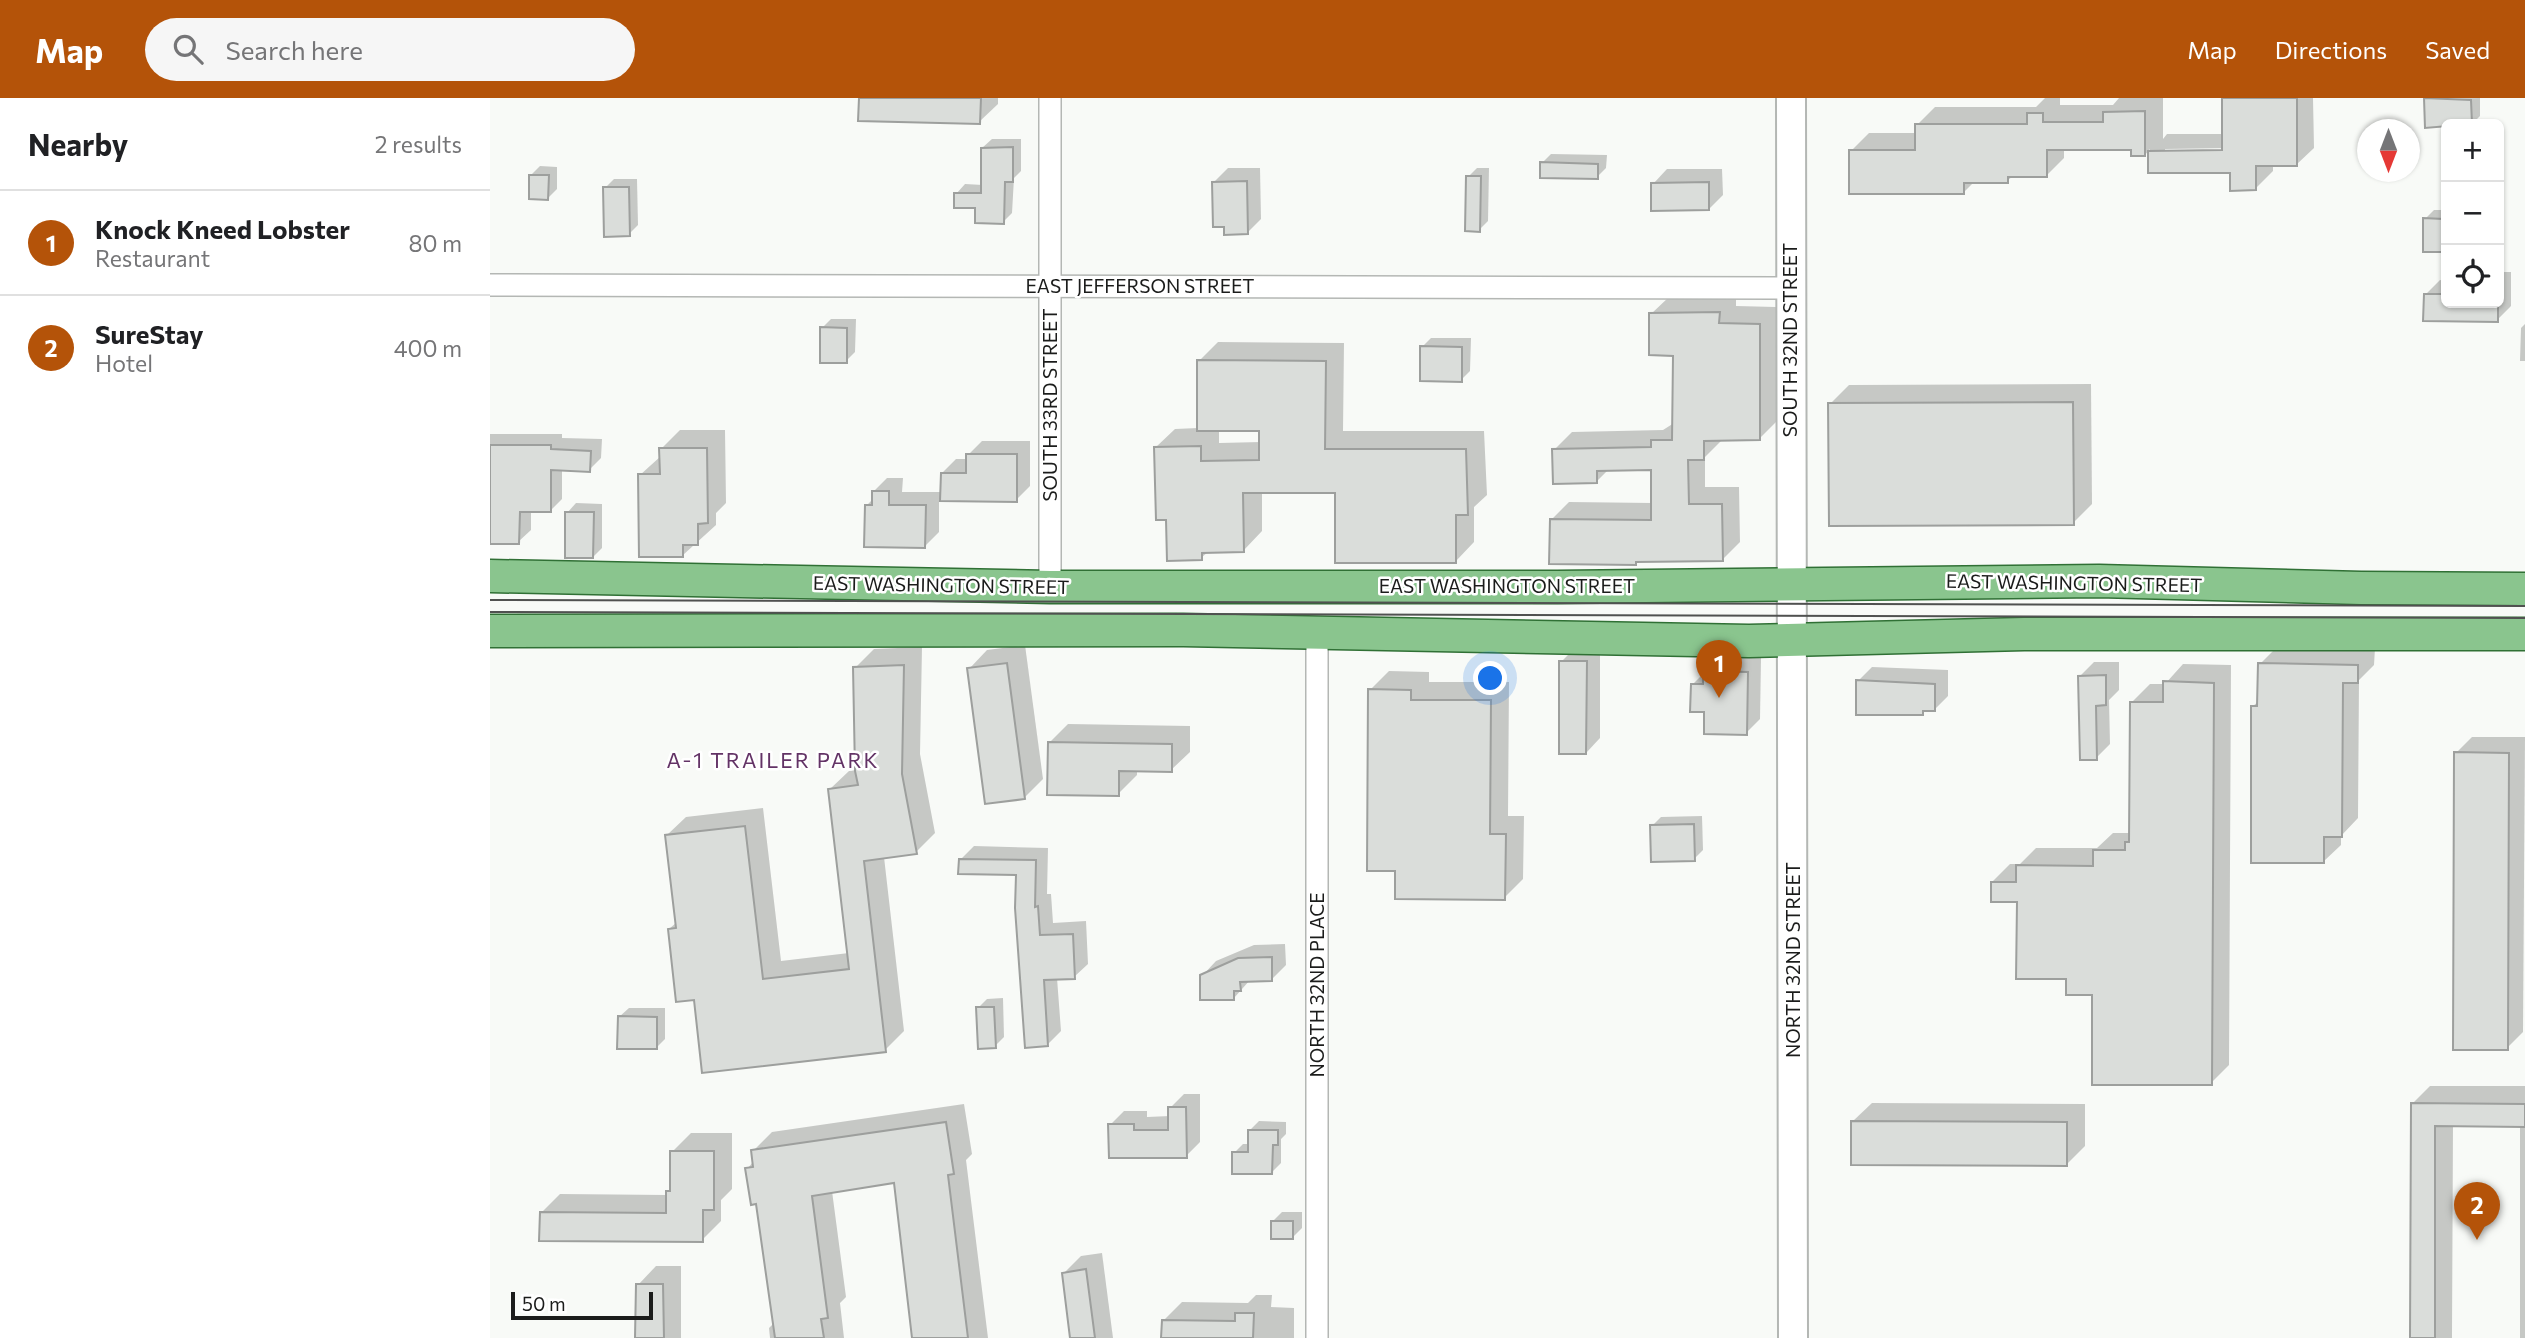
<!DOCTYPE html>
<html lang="en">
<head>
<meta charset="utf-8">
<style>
	body { margin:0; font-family:Commissioner,sans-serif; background:#f6f6f6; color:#202124 }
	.controls { position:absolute; right:21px; top:21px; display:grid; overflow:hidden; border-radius:10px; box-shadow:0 2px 5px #0004 }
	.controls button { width:63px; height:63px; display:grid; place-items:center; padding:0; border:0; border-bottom:2px solid #e0e0e0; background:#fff; color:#202124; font:35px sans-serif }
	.compass { position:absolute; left:1867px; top:21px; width:63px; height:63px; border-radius:50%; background:#fff; box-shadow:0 2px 5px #0004; rotate:180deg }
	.scale { position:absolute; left:21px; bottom:18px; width:142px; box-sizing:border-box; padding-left:7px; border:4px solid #1b1c1b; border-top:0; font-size:19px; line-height:24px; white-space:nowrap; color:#1b1c1b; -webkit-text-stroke:5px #fff; paint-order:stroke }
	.you { position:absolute; left:1001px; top:581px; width:24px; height:24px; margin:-18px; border:5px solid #fff; border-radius:50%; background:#1a73e8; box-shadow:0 0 0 10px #1a73e833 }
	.badge { display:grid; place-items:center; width:46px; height:46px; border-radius:50%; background:#b45309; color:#fff; font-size:23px; font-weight:700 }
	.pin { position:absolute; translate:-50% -58px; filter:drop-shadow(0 2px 4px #0008) }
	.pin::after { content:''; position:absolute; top:37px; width:24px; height:21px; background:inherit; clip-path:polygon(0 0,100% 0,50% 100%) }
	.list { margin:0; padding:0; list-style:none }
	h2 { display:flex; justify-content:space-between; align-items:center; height:91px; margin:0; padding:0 28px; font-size:30px }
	h2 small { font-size:23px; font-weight:400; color:#757577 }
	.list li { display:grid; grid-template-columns:46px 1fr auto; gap:21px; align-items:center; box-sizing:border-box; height:105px; padding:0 28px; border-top:2px solid #e0e0e0 }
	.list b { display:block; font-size:26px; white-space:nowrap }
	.list p { margin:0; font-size:23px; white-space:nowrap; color:#757577 }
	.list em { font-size:23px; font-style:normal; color:#757577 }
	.icon { flex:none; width:38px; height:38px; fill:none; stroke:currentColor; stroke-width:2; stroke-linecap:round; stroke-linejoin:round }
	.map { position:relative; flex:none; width:2035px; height:1240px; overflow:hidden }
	header { display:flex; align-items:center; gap:42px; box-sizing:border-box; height:98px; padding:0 35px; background:#b45309; color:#fff }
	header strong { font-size:33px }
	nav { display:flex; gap:38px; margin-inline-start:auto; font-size:24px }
	.search { width:490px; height:63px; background:#f6f6f6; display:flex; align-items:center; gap:18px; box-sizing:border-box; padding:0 24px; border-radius:38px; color:#757577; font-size:26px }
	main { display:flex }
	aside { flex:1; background:#fff }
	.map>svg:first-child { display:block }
</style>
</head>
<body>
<header>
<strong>Map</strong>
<div class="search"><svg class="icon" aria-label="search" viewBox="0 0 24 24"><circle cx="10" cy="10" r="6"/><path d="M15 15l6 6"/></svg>Search here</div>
<nav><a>Map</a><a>Directions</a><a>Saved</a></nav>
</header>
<main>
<aside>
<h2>Nearby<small>2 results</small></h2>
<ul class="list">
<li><span class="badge">1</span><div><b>Knock Kneed Lobster</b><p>Restaurant</p></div><em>80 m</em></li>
<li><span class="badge">2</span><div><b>SureStay</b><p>Hotel</p></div><em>400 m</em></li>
</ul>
</aside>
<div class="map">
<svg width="2035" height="1240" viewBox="0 0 2035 1240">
	<rect width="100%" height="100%" fill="#f8faf7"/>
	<g fill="#0003" fill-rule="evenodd">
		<path d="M 371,0 L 508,0 L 508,6 L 489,24 Z"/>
		<path d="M 1555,0 L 1570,0 L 1570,7 L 1623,7 L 1629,0 L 1673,0 L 1673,41 L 1677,36 L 1734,36 L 1734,0 L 1823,0 L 1824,50 L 1806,67 L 1783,67 L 1783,73 L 1765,91 L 1742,73 L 1660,73 L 1660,51 L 1655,57 L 1643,50 L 1574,50 L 1574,60 L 1556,78 L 1523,78 L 1517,83 L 1485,83 L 1473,95 L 1361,53 L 1379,35 L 1427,35 L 1427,27 L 1445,9 L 1546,9 ZM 1741,50 L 1741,54 L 1675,54 L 1675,51 Z"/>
		<path d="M 1990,0 L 1990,18 L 1982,26 L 1956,26 L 1936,1 Z"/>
		<path d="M 502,41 L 531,41 L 531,73 L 524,80 L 522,115 L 513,124 L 466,96 L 475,86 L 493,87 L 492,50 Z"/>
		<path d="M 1061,56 L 1117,57 L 1116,70 L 1107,79 L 1052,65 Z"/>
		<path d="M 50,68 L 67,69 L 67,91 L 58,100 L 41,77 Z"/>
		<path d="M 738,70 L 770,70 L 771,121 L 757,135 L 736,127 L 724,84 Z"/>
		<path d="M 987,70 L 999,70 L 998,123 L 989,132 L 978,79 Z"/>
		<path d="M 1177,71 L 1232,71 L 1233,97 L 1219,111 L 1163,86 Z"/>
		<path d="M 124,81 L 147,81 L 148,127 L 139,136 L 115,90 Z"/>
		<path d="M 1944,112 L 1956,112 L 1956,148 L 1952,152 L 1935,121 Z"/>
		<path d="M 2009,174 L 2021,174 L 2021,208 L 2007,222 L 1935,221 L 1936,196 L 1950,182 L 1956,183 L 1956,205 L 2009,205 Z"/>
		<path d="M 1246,198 L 1246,208 L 1286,209 L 1287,323 L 1269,341 L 1231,343 L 1215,359 L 1215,389 L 1249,389 L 1250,444 L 1232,462 L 1149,462 L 1145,466 L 1061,422 L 1079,404 L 1163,405 L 1163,370 L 1119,371 L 1106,384 L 1064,352 L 1082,334 L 1173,332 L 1184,325 L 1185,256 L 1161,216 L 1179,199 Z"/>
		<path d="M 341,221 L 366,221 L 365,254 L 356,263 L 332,230 Z"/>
		<path d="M 2035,226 L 2035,263 L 2030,263 L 2031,230 Z"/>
		<path d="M 941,240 L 981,240 L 980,273 L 971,282 L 932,249 Z"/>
		<path d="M 728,244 L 854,245 L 853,333 L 994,333 L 997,397 L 984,409 L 984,444 L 966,463 L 846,393 L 772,393 L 772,433 L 754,452 L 719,453 L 711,460 L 678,420 L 666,349 L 685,331 L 708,330 L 709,263 ZM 729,331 L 771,331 L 771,344 L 729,345 Z"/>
		<path d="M 1601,286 L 1602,406 L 1583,425 L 1340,306 L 1359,287 Z"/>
		<path d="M 190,332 L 235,332 L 236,405 L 226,415 L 226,427 L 193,457 L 150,377 L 171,358 L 171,351 Z"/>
		<path d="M 0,336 L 72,336 L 72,340 L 112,341 L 111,360 L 99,372 L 72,371 L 72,401 L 60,413 L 41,413 L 41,432 L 28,444 L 0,444 Z"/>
		<path d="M 492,343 L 540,343 L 540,388 L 526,402 L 449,401 L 449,434 L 435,448 L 376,408 L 383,401 L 383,394 L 397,380 L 413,380 L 412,394 L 452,394 L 452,375 L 466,361 L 478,361 L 478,357 Z"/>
		<path d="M 86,405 L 112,406 L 112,450 L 103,459 L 77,415 Z"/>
		<path d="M 535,547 L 553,681 L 534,700 L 479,571 L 497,552 Z"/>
		<path d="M 432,549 L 430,656 L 445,735 L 426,754 L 394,759 L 414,933 L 395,952 L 205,900 L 179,831 L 187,824 L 177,737 L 196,719 L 273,710 L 291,863 L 359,855 L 340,691 L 359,673 L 367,672 L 365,570 L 384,551 Z"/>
		<path d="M 1787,549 L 1885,550 L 1884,567 L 1869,582 L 1868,720 L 1851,738 L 1851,747 L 1833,764 L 1763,608 L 1769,603 L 1770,566 Z"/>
		<path d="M 1085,550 L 1110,550 L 1110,640 L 1096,655 L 1071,564 Z"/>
		<path d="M 1229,560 L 1271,560 L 1270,621 L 1256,635 L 1216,613 L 1202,587 Z"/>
		<path d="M 1604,564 L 1629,564 L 1629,592 L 1619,602 L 1620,646 L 1606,660 L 1590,578 Z"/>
		<path d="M 1693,566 L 1741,567 L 1739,967 L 1721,985 L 1604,895 L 1578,879 L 1528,802 L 1502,784 L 1520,766 L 1530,766 L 1546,750 L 1607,750 L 1623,735 L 1641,735 L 1642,604 L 1660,586 L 1675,586 Z"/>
		<path d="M 1382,569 L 1458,572 L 1458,598 L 1444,612 L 1436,612 L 1432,616 L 1368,583 Z"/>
		<path d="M 899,573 L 939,574 L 939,584 L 1019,584 L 1018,718 L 1034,718 L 1033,781 L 1014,800 L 907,771 L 880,592 Z"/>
		<path d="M 578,626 L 700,628 L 700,654 L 681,672 L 647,672 L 647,677 L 628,696 L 560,644 Z"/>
		<path d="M 1982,639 L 2035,639 L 2033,934 L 2017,950 L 1966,655 Z"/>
		<path d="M 1212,718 L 1213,752 L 1204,761 L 1162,728 L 1171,719 Z"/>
		<path d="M 484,748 L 558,750 L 557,796 L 561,796 L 563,825 L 596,823 L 598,866 L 584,879 L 567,880 L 571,933 L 558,946 L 528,776 L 471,761 Z"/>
		<path d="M 795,846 L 796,867 L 782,881 L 760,882 L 744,900 L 712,878 L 726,863 L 764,847 Z"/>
		<path d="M 513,900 L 514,939 L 505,948 L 488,910 L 497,901 Z"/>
		<path d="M 139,910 L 175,910 L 175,941 L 166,950 L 129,919 Z"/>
		<path d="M 1940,988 L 2035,988 L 2035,1240 L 2030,1240 L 2030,1027 L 1963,1026 L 1962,1240 L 1922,1240 L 1922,1006 Z"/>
		<path d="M 694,996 L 710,996 L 710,1044 L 696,1058 L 620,1027 L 634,1013 L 657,1013 L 657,1019 L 680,1018 L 680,1010 Z"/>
		<path d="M 1382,1005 L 1595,1006 L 1595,1048 L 1576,1067 L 1363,1023 Z"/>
		<path d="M 474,1006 L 482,1056 L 476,1062 L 498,1240 L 424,1240 L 405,1083 L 342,1093 L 356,1199 L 350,1205 L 354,1240 L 280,1240 L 279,1230 L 284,1225 L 268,1104 L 257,1071 L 264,1063 L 263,1053 L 282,1034 Z"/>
		<path d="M 769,1023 L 796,1024 L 796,1036 L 791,1041 L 791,1065 L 782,1074 L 744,1055 L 753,1046 L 760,1046 L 760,1032 Z"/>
		<path d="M 201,1035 L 242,1035 L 242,1091 L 231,1102 L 231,1123 L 212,1142 L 51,1115 L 70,1096 L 178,1097 L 182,1090 L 182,1054 Z"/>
		<path d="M 792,1114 L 812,1114 L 812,1130 L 803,1139 L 783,1123 Z"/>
		<path d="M 612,1155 L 623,1240 L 582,1240 L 574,1175 L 591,1158 Z"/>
		<path d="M 166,1168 L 191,1168 L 191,1240 L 147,1240 L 148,1187 Z"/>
		<path d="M 766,1197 L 782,1197 L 781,1209 L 804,1210 L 804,1240 L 673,1240 L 673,1223 L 692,1204 L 758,1205 Z"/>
	</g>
	<g fill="#daddda" stroke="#9d9f9d" stroke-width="2">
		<path d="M 369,0 L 491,0 L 490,26 L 368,23 Z"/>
		<path d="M 1732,0 L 1807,0 L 1807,68 L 1766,68 L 1766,92 L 1740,93 L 1740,75 L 1658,75 L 1658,53 L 1732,52 Z"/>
		<path d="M 1934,0 L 1981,2 L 1982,26 L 1935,30 Z"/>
		<path d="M 1655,13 L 1655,58 L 1641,58 L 1641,52 L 1557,52 L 1557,79 L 1518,79 L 1518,85 L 1474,85 L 1474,96 L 1359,96 L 1359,52 L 1425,52 L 1425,26 L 1537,26 L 1537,15 L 1553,15 L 1553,24 L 1613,24 L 1613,14 Z"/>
		<path d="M 523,49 L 523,84 L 515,84 L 514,126 L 485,125 L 485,110 L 464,110 L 464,95 L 491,95 L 491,50 Z"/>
		<path d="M 1050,64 L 1108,66 L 1108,81 L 1050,80 Z"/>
		<path d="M 39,77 L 59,77 L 58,102 L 39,101 Z"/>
		<path d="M 976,78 L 991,78 L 990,134 L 975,133 Z"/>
		<path d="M 757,83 L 758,136 L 734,137 L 734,129 L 723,129 L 722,84 Z"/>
		<path d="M 1219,84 L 1219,112 L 1161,113 L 1161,85 Z"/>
		<path d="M 113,89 L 139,89 L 140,138 L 114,139 Z"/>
		<path d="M 1933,120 L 1953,121 L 1953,154 L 1933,154 Z"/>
		<path d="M 1934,196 L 1956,196 L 1956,205 L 2008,205 L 2008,224 L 1933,223 Z"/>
		<path d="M 1230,214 L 1229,225 L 1270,226 L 1270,342 L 1214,343 L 1214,362 L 1198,362 L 1199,406 L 1232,406 L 1233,463 L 1146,464 L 1146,467 L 1059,466 L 1060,421 L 1161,422 L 1161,372 L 1107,373 L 1107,385 L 1063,386 L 1062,351 L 1161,349 L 1161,342 L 1182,342 L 1183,258 L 1159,257 L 1159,215 Z"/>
		<path d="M 330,229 L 357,230 L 357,265 L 330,265 Z"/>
		<path d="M 930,248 L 972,249 L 972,284 L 930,283 Z"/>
		<path d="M 707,262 L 836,263 L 835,351 L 976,351 L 978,417 L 966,417 L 966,465 L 845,465 L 845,395 L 753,395 L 754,454 L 712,455 L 712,462 L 677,463 L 676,422 L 666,422 L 664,349 L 711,348 L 711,363 L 769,362 L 769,333 L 707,333 Z"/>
		<path d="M 1583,304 L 1584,427 L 1339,428 L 1338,305 Z"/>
		<path d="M 0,347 L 61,347 L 61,351 L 101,353 L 100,374 L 61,372 L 61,414 L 30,414 L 29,446 L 0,446 Z"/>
		<path d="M 169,350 L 217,350 L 218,425 L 208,426 L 208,447 L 193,447 L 193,459 L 149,459 L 148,376 L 170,376 Z"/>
		<path d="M 476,356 L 527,356 L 527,404 L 450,403 L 451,375 L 476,375 Z"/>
		<path d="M 382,393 L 399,393 L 399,407 L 436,407 L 435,450 L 374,449 L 375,407 L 382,407 Z"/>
		<path d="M 75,414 L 104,414 L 103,460 L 75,460 Z"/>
		<path d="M 1069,563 L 1097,563 L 1096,656 L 1069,656 Z"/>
		<path d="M 517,565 L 535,701 L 495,706 L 477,570 Z"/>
		<path d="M 1768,565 L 1868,567 L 1868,585 L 1853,585 L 1852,739 L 1834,739 L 1834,765 L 1761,765 L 1761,608 L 1767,608 Z"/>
		<path d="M 414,567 L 412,676 L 427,756 L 374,763 L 396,954 L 212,975 L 204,902 L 186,904 L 178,831 L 186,830 L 175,737 L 255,728 L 273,881 L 359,871 L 338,691 L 368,687 L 365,673 L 363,569 Z"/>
		<path d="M 1213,573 L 1258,574 L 1257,637 L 1214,636 L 1214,614 L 1200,614 L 1201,586 L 1213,586 Z"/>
		<path d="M 1616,577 L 1616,607 L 1606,608 L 1607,662 L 1590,662 L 1588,578 Z"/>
		<path d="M 1366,582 L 1445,586 L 1445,613 L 1433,613 L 1433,617 L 1366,617 Z"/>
		<path d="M 1673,583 L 1724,585 L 1722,987 L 1602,987 L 1602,897 L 1576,897 L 1576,881 L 1526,881 L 1527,804 L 1501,804 L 1501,784 L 1526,784 L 1526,767 L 1603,768 L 1603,752 L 1635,752 L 1635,744 L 1639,744 L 1640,604 L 1673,604 Z"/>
		<path d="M 878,591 L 921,592 L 921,602 L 1001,602 L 1000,736 L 1016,736 L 1015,802 L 905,801 L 905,773 L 877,773 Z"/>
		<path d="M 558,644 L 682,646 L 682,674 L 629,673 L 629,698 L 557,697 Z"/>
		<path d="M 1964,654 L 2019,655 L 2018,952 L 1963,952 Z"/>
		<path d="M 1204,726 L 1205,763 L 1161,764 L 1160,727 Z"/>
		<path d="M 469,761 L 546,762 L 545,809 L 548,808 L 550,837 L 583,836 L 585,881 L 554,882 L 558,948 L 535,950 L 525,810 L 526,777 L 468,776 Z"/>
		<path d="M 782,859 L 782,883 L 750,884 L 751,893 L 744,893 L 744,902 L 710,902 L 710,877 L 748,860 Z"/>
		<path d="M 486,909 L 504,909 L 506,950 L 488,951 Z"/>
		<path d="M 128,918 L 167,919 L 167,951 L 127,951 Z"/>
		<path d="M 1921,1005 L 2035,1006 L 2035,1029 L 1945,1028 L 1945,1240 L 1920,1240 Z"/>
		<path d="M 678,1009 L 696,1009 L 697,1060 L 619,1060 L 618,1026 L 644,1026 L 644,1032 L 678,1032 Z"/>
		<path d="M 1361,1023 L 1577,1024 L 1577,1068 L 1361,1067 Z"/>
		<path d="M 456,1024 L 464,1076 L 458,1077 L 478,1240 L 422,1240 L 404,1085 L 322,1098 L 338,1220 L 331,1221 L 334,1240 L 285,1240 L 266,1106 L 261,1107 L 255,1070 L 263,1069 L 261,1052 Z"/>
		<path d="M 758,1032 L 788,1032 L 788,1047 L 783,1047 L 782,1076 L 742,1076 L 742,1054 L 758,1054 Z"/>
		<path d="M 180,1053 L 224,1053 L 224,1112 L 213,1112 L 213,1144 L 49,1143 L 50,1114 L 176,1115 L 176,1093 L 180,1093 Z"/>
		<rect x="781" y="1123" width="22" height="18"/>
		<path d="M 596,1171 L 605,1240 L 580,1240 L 572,1175 Z"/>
		<path d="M 146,1186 L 173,1186 L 174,1240 L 145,1240 Z"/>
		<path d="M 745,1215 L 764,1215 L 763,1240 L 671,1240 L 672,1222 L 745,1223 Z"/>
	</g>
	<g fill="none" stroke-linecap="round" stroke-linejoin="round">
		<g stroke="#b4b7b4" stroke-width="24">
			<g id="minor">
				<path d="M 560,0 L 560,489"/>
				<path d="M 0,187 L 1300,190"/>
				<path d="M 827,533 L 827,1240"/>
			</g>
		</g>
		<g stroke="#b4b7b4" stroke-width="32">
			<path id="secondary" d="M 1301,0 L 1303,1240"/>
		</g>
		<g stroke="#307035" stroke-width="35">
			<g id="primary">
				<path d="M 0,478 L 560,489 L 1067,489 L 1609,483 L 1871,490 L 2035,491"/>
				<path d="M 0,533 L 693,532 L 1259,543 L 1534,536 L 2035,536"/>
			</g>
		</g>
		<use href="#minor" stroke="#fff" stroke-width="21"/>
		<use href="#secondary" stroke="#fff" stroke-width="28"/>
		<use href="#primary" stroke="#8ac58e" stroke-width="32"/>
		<g stroke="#505150" stroke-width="2">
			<path d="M 0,502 L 2035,508"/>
			<path d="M 0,514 L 2035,520"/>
		</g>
	</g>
	<g text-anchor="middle" stroke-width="5" stroke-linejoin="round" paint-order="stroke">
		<g font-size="19" fill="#1b1c1b" stroke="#fff">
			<text x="650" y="195">EAST JEFFERSON STREET</text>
			<text transform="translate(1300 242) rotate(-90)" y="7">SOUTH 32ND STREET</text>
			<text transform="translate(560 307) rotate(-90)" y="7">SOUTH 33RD STREET</text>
			<text transform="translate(1584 485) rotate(1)" y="7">EAST WASHINGTON STREET</text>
			<text transform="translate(451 487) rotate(1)" y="7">EAST WASHINGTON STREET</text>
			<text x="1017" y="495">EAST WASHINGTON STREET</text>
			<text transform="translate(1303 862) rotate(-90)" y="7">NORTH 32ND STREET</text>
			<text transform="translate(827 887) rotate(-90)" y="7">NORTH 32ND PLACE</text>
		</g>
		<g font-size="21" letter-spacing="2" fill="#633366" stroke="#fff">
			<text x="283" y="670">A-1 TRAILER PARK</text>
		</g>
	</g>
</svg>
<div class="controls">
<button>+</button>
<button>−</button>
<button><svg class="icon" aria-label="locate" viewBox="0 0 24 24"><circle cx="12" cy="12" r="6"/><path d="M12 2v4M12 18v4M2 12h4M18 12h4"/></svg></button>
</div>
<svg class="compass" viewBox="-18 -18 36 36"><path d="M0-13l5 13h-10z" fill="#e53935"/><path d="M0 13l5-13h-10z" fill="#757577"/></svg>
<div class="scale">50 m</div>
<div class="you"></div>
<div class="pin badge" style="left:1229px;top:600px">1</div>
<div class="pin badge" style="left:1987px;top:1142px">2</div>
</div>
</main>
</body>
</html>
